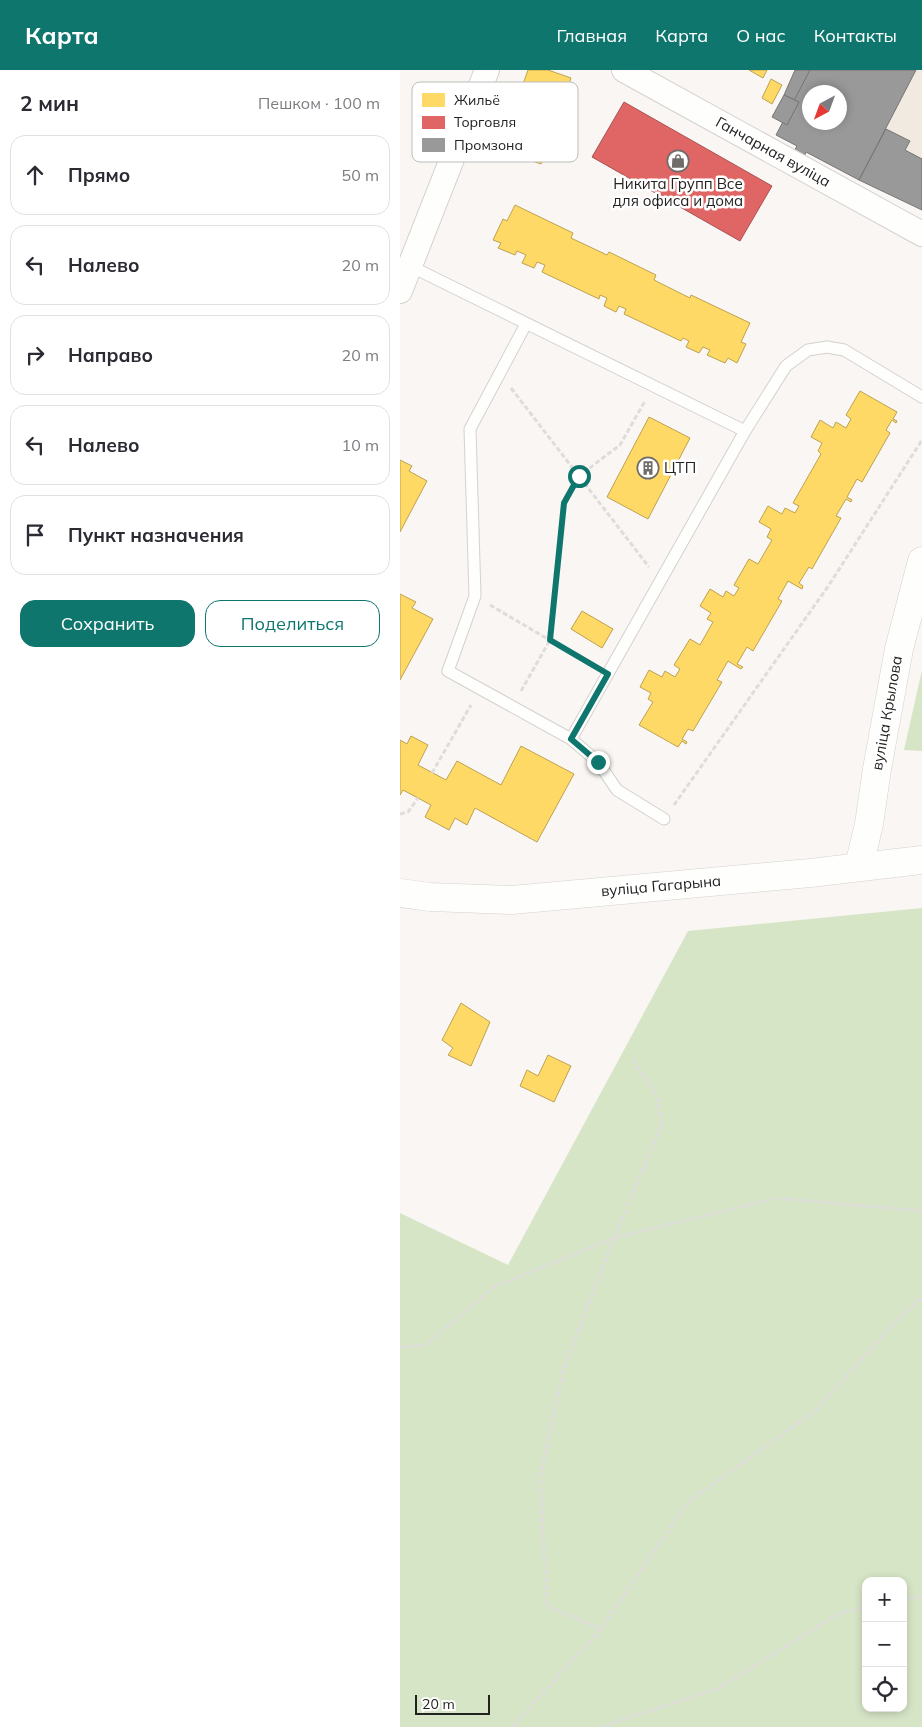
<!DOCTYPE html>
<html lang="ru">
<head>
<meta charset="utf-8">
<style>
	body { margin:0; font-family:Mulish,sans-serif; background:#f2f2f3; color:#2b2b33 }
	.controls { position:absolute; right:15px; bottom:15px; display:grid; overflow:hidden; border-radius:10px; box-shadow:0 2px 8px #0003 }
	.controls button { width:45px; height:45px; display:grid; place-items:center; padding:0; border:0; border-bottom:1px solid #e1e1e2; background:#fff; color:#2b2b33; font:25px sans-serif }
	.compass { position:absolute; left:402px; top:15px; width:45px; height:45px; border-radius:50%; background:#fff; box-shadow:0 2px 8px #0003; rotate:221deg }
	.scale { position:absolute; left:15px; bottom:12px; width:75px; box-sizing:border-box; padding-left:5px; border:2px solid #242220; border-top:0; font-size:14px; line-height:18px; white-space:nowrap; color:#242220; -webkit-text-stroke:4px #fff; paint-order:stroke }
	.stop { position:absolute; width:15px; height:15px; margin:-11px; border:4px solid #0f766e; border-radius:50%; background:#fff }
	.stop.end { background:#0f766e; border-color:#fff; box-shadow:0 1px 5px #0008 }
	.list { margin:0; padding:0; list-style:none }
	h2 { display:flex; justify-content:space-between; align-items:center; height:65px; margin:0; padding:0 20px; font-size:21px }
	h2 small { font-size:16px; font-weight:400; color:#7c7c81 }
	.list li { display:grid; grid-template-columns:32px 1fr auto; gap:15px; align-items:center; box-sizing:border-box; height:80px; margin:0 10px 10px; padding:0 10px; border:1px solid #e1e1e2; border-radius:15px }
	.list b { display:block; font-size:19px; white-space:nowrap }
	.list em { font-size:16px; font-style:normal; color:#7c7c81 }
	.actions { display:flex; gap:10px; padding:15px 20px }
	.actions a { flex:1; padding:11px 0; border:1px solid #0f766e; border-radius:15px; text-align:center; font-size:18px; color:#0f766e }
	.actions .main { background:#0f766e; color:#fff }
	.icon { flex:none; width:28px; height:28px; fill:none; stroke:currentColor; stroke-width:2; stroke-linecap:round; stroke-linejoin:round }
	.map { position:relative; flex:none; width:522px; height:1657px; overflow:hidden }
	header { display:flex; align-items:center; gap:30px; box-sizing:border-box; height:70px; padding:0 25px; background:#0f766e; color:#fff }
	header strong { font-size:24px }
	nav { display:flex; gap:28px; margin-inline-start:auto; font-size:18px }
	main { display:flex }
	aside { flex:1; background:#fff }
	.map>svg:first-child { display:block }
</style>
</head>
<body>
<header>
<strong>Карта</strong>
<nav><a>Главная</a><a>Карта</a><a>О нас</a><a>Контакты</a></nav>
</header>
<main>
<aside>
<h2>2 мин<small>Пешком · 100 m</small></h2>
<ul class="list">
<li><svg class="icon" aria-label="ahead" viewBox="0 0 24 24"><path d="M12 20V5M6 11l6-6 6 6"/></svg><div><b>Прямо</b></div><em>50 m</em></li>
<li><svg class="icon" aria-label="left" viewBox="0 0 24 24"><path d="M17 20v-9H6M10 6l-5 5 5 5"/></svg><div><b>Налево</b></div><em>20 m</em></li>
<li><svg class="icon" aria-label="right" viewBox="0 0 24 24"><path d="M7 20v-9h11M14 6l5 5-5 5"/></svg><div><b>Направо</b></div><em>20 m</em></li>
<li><svg class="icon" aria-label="left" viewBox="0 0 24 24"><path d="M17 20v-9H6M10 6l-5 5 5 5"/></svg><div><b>Налево</b></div><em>10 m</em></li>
<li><svg class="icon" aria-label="arrive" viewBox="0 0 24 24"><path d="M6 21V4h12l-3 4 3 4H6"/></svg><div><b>Пункт назначения</b></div></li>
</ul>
<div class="actions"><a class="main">Сохранить</a><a>Поделиться</a></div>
</aside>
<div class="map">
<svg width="522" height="1657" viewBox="0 0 522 1657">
	<rect width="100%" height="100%" fill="#f9f6f3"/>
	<path fill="#f0eae1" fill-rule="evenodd" d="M 403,0 L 522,0 L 522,128 L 392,56 ZM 410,22 L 440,22 L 440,52 L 410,52 Z"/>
	<g fill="#d7e5c7" fill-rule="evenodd">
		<path d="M 522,600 L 522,681 L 504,680 Z"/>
		<path d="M 522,838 L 522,1657 L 0,1657 L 0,1143 L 108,1195 L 288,861 ZM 466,1511 L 503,1511 L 503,1638 L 466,1638 Z"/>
	</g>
	<g fill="#ffd966" stroke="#bda251">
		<path d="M 128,0 L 148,0 L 171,8 L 141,94 L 100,80 Z"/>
		<path d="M 349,0 L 367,0 L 363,8 Z"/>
		<path d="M 371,9 L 382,15 L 372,34 L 362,28 Z"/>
		<path d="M 115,135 L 173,163 L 171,168 L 207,185 L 209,182 L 256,205 L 254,210 L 290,228 L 291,225 L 350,253 L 341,272 L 346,274 L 337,293 L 328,288 L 325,293 L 307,285 L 310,280 L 303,277 L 299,283 L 286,277 L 289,271 L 283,268 L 281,271 L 224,244 L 226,239 L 219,236 L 216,242 L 204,236 L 207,228 L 200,225 L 199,229 L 142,202 L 145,195 L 137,192 L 134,198 L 122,193 L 126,185 L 117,181 L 115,185 L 98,178 L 101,173 L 93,170 L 103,149 L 107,151 Z"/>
		<path d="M 460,321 L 497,342 L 493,349 L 497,351 L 496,353 L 492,350 L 486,360 L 490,363 L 462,412 L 457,409 L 447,427 L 452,430 L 451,432 L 446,429 L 436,446 L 441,448 L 412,499 L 409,497 L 399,513 L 403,516 L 402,519 L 388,511 L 378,529 L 382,531 L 353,581 L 347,577 L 337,594 L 343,597 L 341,599 L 328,591 L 317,610 L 322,612 L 293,661 L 288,659 L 282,669 L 287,672 L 286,674 L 282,671 L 278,677 L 239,655 L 253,632 L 248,629 L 251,623 L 240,617 L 249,600 L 262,607 L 265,601 L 275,607 L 280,599 L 274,595 L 290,569 L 300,575 L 313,552 L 307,549 L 311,543 L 300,536 L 310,519 L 323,527 L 326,521 L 334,526 L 339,518 L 334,515 L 349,489 L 358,494 L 372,470 L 367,467 L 371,459 L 359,452 L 368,436 L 382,444 L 385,438 L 395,443 L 399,436 L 393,433 L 421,384 L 418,381 L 422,373 L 411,367 L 420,350 L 433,358 L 436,352 L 446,358 L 451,349 L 446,345 Z"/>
		<path d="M 249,347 L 290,368 L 248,449 L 207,427 Z"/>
		<path d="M 0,390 L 12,396 L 9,401 L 27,411 L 0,462 Z"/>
		<path d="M 0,524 L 16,532 L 12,538 L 33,549 L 0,610 Z"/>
		<path d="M 182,541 L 213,559 L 202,578 L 171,559 Z"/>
		<path d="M 11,666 L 28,675 L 18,695 L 46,710 L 57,691 L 101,715 L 121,676 L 174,704 L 137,772 L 75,738 L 67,755 L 55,748 L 49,760 L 25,747 L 31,735 L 3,720 L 0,725 L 0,670 L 7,674 Z"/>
		<path d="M 61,933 L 90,952 L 71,996 L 48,985 L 53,978 L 42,970 Z"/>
		<path d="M 148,985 L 171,996 L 154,1032 L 120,1016 L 127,1000 L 138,1006 Z"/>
	</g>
	<path fill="#e06666" stroke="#a85251" d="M 224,32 L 372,116 L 340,171 L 192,87 Z"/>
	<g fill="#999" stroke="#767575" fill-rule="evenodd">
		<path d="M 395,0 L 414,0 L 399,32 L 384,25 Z"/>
		<path d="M 410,0 L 516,0 L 459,110 L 406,82 L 404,87 L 394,81 L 397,76 L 376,65 ZM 410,22 L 440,22 L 440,52 L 410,52 Z"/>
		<path d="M 384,25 L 399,32 L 387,55 L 372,47 Z"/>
		<path d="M 486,59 L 510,71 L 505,80 L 522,89 L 522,140 L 459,110 Z"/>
	</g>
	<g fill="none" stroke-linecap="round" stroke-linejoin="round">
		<g stroke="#d4d1cf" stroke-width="13">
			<g id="service">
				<path d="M 10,196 L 345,361"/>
				<path d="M 126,254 L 70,359 L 75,526 L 48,601 L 171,669 L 198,692 L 217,720 L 264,749"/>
				<path d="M 171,669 L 345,361 L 386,296 L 408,280 L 427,277 L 444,280 L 522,327"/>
			</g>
		</g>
		<g stroke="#d4d1cf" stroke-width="26">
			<g id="minor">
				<path d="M 224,0 L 522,164"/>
				<path d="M 0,221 L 87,0"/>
			</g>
		</g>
		<g stroke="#d4d1cf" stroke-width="29">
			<g id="secondary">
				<path d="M 459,796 L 469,754 L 477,699 L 499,579 L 522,491"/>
				<path d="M 0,823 L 30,827 L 112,830 L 410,803 L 522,790"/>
			</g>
		</g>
		<g stroke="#dfdddc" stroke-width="3" stroke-dasharray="5 2.5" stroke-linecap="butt">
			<path d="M 111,318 L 249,497"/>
			<path d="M 90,535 L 192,595"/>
			<path d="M 121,621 L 150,570 L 165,433 L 179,406 L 220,375 L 245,331"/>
			<path d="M 32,703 L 71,635"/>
			<path d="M 274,735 L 429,515 L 522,370"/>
			<path d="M 0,744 L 8,742 L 18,728"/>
			<path d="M 0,1277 L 26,1275 L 94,1217 L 214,1168 L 377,1128 L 522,1141"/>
			<path d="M 503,1530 L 522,1526"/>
			<path d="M 201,1559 L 147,1536 L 140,1408 L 163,1301 L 214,1168 L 262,1054 L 257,1026 L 232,988"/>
			<path d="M 112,1657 L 201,1559 L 287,1433 L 416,1340 L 497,1250 L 522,1227"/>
			<path d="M 200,1657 L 317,1619 L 438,1544 L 466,1537"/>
		</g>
		<use href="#service" stroke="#fefefd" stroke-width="11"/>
		<use href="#minor" stroke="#fefefd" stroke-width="24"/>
		<use href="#secondary" stroke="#fefefd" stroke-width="28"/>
	</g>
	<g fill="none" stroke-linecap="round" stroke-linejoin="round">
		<path stroke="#0f766e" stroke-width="6" d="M 179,406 L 164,433 L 150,570 L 208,604 L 171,669 L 198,692"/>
	</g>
	<defs>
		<g id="shop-ring" transform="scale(1.125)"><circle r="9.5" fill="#fff" stroke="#6f6c6a" stroke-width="1.5"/><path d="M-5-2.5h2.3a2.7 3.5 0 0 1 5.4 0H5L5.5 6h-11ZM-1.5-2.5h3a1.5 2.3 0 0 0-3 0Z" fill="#6f6c6a"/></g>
		<g id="building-ring" transform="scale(1.125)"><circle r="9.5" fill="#fff" stroke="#6f6c6a" stroke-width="1.5"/><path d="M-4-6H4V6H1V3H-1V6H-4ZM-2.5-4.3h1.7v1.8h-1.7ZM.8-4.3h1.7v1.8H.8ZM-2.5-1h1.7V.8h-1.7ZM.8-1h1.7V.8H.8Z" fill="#6f6c6a"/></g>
	</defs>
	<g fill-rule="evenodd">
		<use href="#shop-ring" x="278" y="91"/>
		<use href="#building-ring" x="248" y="398"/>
	</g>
	<g text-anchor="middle" stroke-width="5" stroke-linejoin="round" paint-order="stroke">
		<g font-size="15" fill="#242220" stroke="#fff">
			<text transform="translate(373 82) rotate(29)" y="5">Ганчарная вуліца</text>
			<text transform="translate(487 643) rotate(-80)" y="5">вуліца Крылова</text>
			<text transform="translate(261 816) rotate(-5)" y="5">вуліца Гагарына</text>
		</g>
		<g font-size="15" fill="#242220" stroke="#fff">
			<text x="278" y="119">Никита Групп Все<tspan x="278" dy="17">для офиса и дома</tspan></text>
			<text x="264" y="403" text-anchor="start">ЦТП</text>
		</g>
	</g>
	<rect x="12" y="12" width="166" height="80" rx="8" fill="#fff" stroke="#bdbdbc" stroke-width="1"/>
	<rect x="22" y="23" width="23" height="14" fill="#ffd966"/>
	<rect x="22" y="46" width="23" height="13" fill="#e06666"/>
	<rect x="22" y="68" width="23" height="14" fill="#999"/>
	<g font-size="14" fill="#242220">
		<text x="54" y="35">Жильё</text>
		<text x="54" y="57">Торговля</text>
		<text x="54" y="80">Промзона</text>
	</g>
</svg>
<div class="controls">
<button>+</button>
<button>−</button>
<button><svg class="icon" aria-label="locate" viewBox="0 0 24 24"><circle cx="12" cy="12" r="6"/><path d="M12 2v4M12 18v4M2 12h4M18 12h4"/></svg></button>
</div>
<svg class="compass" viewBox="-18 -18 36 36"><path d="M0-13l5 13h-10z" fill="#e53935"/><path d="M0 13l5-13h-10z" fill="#7c7c81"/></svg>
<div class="scale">20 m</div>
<div class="stop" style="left:179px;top:406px"></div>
<div class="stop end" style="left:198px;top:692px"></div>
</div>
</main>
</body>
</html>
